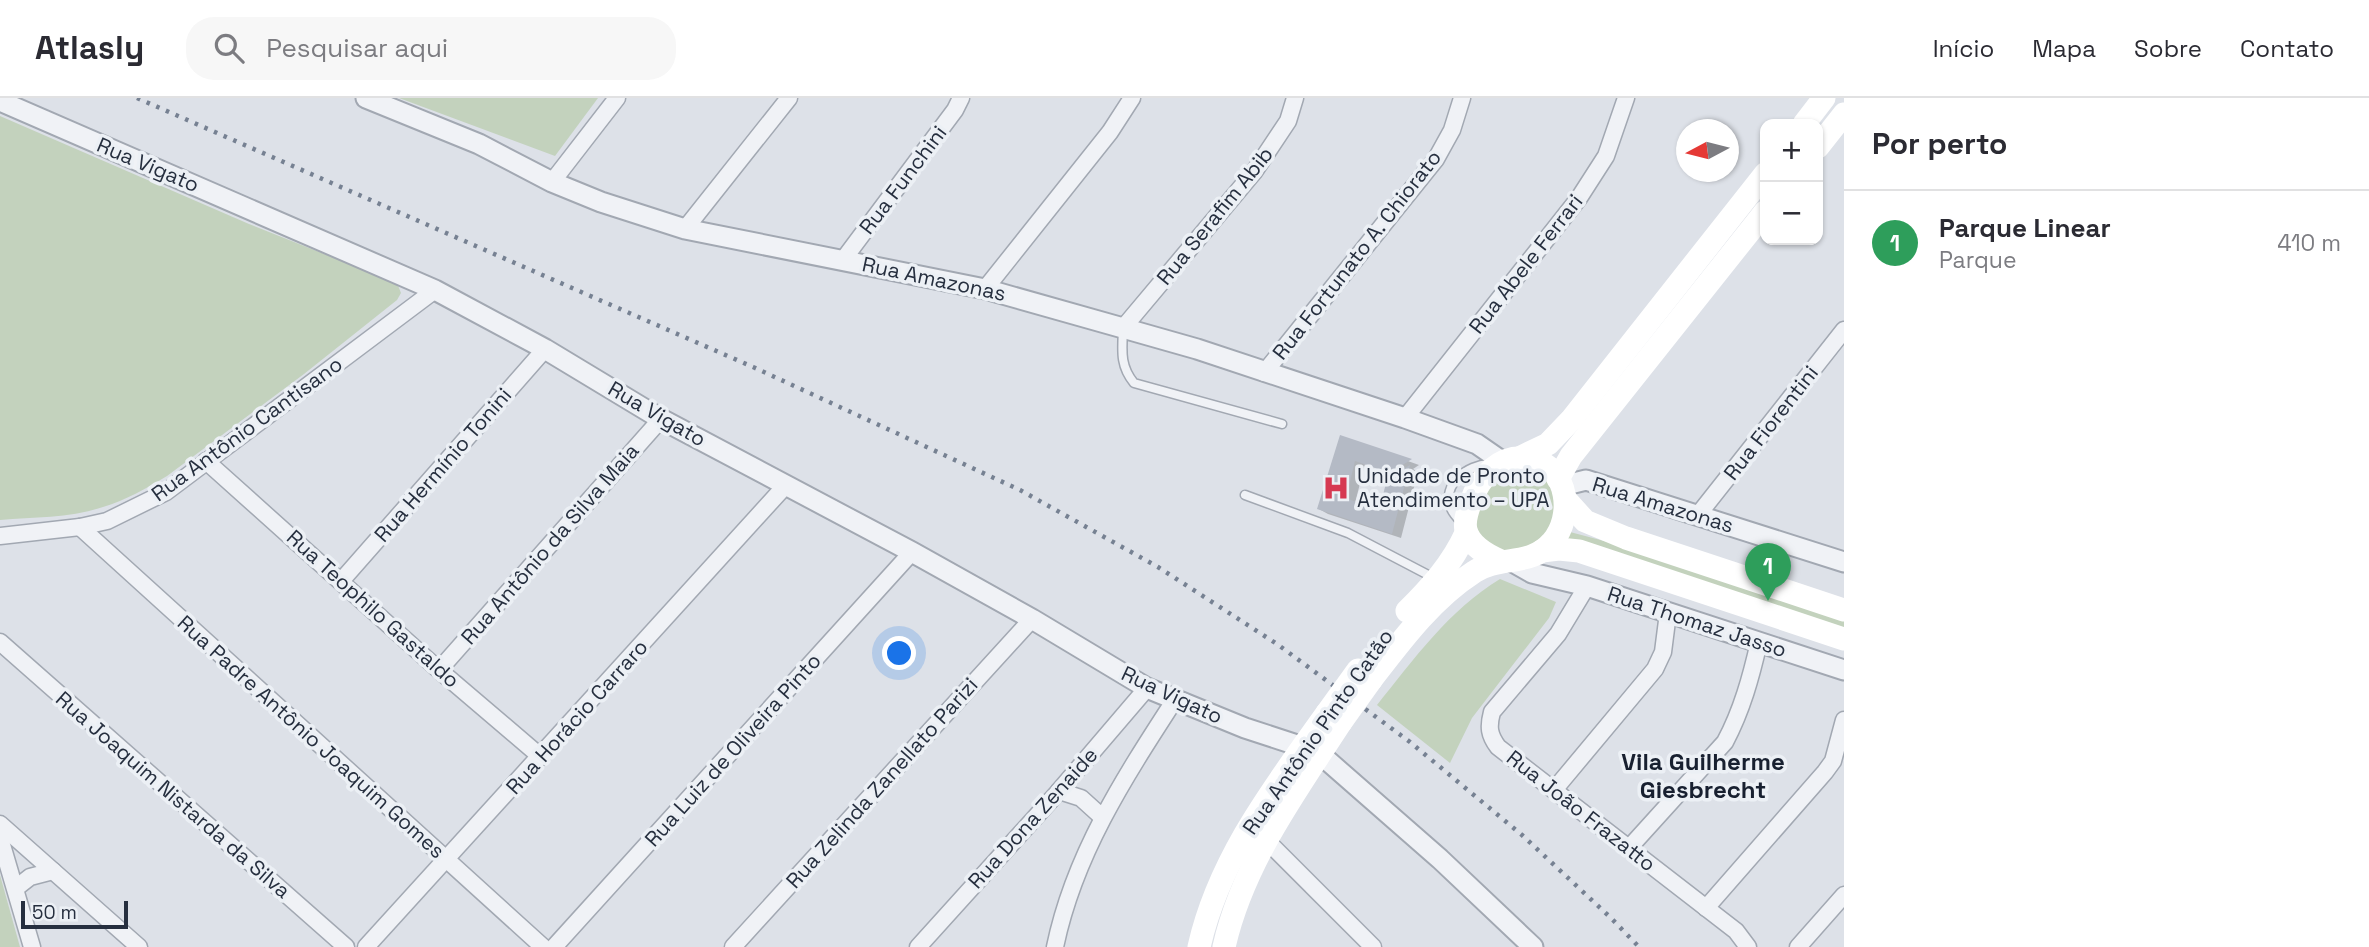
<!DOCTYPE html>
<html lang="pt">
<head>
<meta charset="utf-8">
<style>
	body { margin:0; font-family:"Space Grotesk",sans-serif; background:#f7f7f7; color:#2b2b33 }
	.controls { position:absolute; right:21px; top:21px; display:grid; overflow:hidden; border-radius:14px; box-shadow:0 2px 5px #0004 }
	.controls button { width:63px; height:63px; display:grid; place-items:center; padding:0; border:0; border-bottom:2px solid #e1e1e2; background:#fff; color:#2b2b33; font:35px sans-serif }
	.compass { position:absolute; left:1676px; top:21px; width:63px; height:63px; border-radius:50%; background:#fff; box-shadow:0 2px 5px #0004; rotate:263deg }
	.scale { position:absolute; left:21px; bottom:18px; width:107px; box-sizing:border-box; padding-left:7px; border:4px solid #262f3f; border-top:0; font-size:19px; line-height:24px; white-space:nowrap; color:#262f3f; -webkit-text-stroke:5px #ecf0f5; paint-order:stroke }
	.you { position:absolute; left:900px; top:556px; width:24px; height:24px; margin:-18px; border:5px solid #fff; border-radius:50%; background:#1a73e8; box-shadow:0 0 0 10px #1a73e833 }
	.badge { display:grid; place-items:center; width:46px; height:46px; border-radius:50%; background:#d63952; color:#fff; font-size:23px; font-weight:700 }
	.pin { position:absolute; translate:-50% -58px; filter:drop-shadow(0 2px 4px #0008) }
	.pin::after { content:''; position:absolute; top:37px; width:24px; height:21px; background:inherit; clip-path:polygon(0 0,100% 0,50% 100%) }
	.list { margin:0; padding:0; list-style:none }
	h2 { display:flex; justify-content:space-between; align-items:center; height:91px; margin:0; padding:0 28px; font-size:30px }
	h2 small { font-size:23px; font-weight:400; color:#7c7c81 }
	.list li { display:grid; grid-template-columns:46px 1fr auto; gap:21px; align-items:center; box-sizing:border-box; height:105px; padding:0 28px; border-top:2px solid #e1e1e2 }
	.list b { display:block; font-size:26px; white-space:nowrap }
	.list p { margin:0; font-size:23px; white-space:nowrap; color:#7c7c81 }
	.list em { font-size:23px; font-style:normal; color:#7c7c81 }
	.icon { flex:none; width:38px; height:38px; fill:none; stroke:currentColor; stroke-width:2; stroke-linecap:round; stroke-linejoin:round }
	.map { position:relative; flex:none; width:1844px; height:849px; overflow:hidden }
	header { display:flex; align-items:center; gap:42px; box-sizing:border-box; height:98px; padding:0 35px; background:#fff; border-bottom:2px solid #e1e1e2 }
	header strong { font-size:33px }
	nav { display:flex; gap:38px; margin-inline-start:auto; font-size:24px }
	.search { width:490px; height:63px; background:#f7f7f7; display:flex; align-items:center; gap:18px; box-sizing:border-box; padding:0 24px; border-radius:28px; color:#7c7c81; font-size:26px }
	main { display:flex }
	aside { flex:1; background:#fff }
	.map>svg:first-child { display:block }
</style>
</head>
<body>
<header>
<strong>Atlasly</strong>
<div class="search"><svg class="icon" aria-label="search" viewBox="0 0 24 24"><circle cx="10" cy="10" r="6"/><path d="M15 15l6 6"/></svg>Pesquisar aqui</div>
<nav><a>Início</a><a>Mapa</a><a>Sobre</a><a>Contato</a></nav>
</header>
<main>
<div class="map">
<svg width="1844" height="849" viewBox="0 0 1844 849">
	<rect width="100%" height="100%" fill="#dde1e8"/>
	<g fill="#c3d2bd">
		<path d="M 399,0 L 598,0 L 555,58 Z"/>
		<path d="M 0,18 L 249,126 L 397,185 L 401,195 L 397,202 L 304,276 L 167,378 C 147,390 126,402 103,409 C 71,420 34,419 0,422 Z"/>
		<path d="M 1531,369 L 1555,387 L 1560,413 L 1538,449 L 1496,454 C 1491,448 1481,440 1477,433 C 1466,410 1490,389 1502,373 Z"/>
		<path d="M 1570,434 L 1627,449 L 1844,520 L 1844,537 L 1562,445 Z"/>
		<path d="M 1500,481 L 1556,504 L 1549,520 L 1472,620 L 1450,665 L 1377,607 C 1414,561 1449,512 1500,481 Z"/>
		<path d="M 0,777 L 20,849 L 0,849 Z"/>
	</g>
	<path fill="#0003" fill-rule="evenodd" d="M 1341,339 L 1419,367 L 1413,371 L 1418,374 L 1401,440 L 1328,416 L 1319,411 ZM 1365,366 L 1396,377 L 1380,415 L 1355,405 Z"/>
	<path fill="#b4bac5" d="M 1340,337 L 1412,361 L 1390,375 L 1355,363 L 1346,400 L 1379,413 L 1387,381 L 1410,367 L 1392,436 L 1317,411 Z"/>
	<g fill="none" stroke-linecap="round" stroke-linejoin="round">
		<g stroke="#a2a8b2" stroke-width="11">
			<g id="service">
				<path d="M 1123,232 C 1122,253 1120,268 1134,285 L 1282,326"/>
				<path d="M 1245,397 L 1348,435 L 1434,480"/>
				<path d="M 1461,424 C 1458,420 1452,415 1451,410 C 1441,386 1468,367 1489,366"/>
			</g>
		</g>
		<g stroke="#a2a8b2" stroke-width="19">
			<g id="minor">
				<path d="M 552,84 L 617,0"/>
				<path d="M 685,131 L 789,0"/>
				<path d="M 843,162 L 955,12 L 961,0"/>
				<path d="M 985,191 L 1110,34 L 1132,0"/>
				<path d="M 1123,230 L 1254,74 L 1288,23 L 1295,0"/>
				<path d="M 1264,275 L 1436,61 L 1452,32 L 1462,0"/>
				<path d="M 1405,320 L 1579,100 L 1606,58 L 1626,0"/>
				<path d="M 206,363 L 439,572 L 541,659"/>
				<path d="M 1698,417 L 1844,232"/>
				<path d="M 80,429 L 543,849"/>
				<path d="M 0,438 L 80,429 L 107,423 L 166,394 L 435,192"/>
				<path d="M 342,482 L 545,251"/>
				<path d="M 1587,488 L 1558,536 L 1492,614 C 1488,629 1489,637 1498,649 L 1736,833 L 1748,849"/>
				<path d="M 0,544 L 346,849"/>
				<path d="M 439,572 L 661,321"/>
				<path d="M 1554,692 L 1655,571 L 1663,554 L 1668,515"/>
				<path d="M 1059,693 L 1081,700 L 1102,719"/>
				<path d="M 0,726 L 139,849"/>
				<path d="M 0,740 L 32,849"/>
				<path d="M 1266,742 L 1373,849"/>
				<path d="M 1629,750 L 1725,644 C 1742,612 1751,579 1759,544"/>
				<path d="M 16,790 L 30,779 L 53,773"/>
				<path d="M 1706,810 L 1825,674 L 1833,663 L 1844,622"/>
				<path d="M 366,849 L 786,387"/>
				<path d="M 554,849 L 912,454"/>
				<path d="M 733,849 L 1032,521"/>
				<path d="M 918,849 L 1059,693 L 1147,590"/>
				<path d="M 1055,849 C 1074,757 1124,680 1174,603"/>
				<path d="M 1798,849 L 1844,797"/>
			</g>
		</g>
		<g stroke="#a2a8b2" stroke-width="23">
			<g id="tertiary">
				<path d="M 366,0 L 479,46 L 552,84 L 601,104 L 685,131 L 985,191 L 1123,230 L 1197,251 L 1405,320 L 1477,346 L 1503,364"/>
				<path d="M 0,3 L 435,192 L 545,251 L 661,321 L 912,454 L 1032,521 L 1147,590 L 1245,630 L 1303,649"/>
				<path d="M 1562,388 L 1586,382 L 1844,464"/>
				<path d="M 1511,463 L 1532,475 L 1587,488 L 1844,572"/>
				<path d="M 1320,656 L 1440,761 L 1533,849"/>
			</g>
		</g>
		<use href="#service" stroke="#f0f2f6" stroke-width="8"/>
		<use href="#minor" stroke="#f0f2f6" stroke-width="16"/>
		<use href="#tertiary" stroke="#f0f2f6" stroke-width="19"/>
		<g stroke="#fff" stroke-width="23">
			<path d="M 1804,26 L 1824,0"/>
			<path d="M 1818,49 L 1844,16"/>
			<path d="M 1519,360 L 1548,346 L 1571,322 L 1765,76"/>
			<path d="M 1558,381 L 1571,358 L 1765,114"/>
			<path d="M 1566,402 L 1585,423 L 1626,440 L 1844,512"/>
			<path d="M 1542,453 L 1559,451 L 1579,453 L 1844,541"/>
			<path d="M 1407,513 C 1431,489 1452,466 1466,435"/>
			<path d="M 1371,582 C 1401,543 1432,501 1474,474 C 1499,457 1531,469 1552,444 C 1574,419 1569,370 1532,361 C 1500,354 1479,379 1470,406 C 1467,414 1464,424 1466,432 C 1470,448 1487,457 1501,463"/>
			<path d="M 1199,849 C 1219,760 1275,688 1327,615"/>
			<path d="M 1224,849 C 1243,765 1295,695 1341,624"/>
		</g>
		<path stroke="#768192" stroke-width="4.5" stroke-dasharray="3.5 7" stroke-linecap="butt" d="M 137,0 L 753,269 L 1020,392 L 1158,469 L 1277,546 L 1410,644 L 1522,737 L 1611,820 L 1639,849"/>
		<g stroke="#fff" stroke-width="23">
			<path d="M 1327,615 L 1358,572"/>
			<path d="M 1341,624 L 1371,582"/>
		</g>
	</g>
	<defs>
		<g id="hospital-bare" transform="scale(2.1)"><path d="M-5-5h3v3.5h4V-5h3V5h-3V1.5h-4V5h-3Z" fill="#d63952" stroke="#ecf0f5" stroke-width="2.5" paint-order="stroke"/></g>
	</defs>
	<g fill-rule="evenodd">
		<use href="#hospital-bare" x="1336" y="390"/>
	</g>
	<g text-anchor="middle" stroke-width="7" stroke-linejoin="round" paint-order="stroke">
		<g font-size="21" fill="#262f3f" stroke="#ecf0f5">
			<text transform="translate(148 67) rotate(23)" y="7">Rua Vigato</text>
			<text transform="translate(903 82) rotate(-53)" y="7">Rua Funchini</text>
			<text transform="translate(1215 118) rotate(-51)" y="7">Rua Serafim Abib</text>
			<text transform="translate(1357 157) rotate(-52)" y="7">Rua Fortunato A. Chiorato</text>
			<text transform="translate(1526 166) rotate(-52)" y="7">Rua Abele Ferrari</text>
			<text transform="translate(934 181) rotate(12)" y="7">Rua Amazonas</text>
			<text transform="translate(657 316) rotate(30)" y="7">Rua Vigato</text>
			<text transform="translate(1771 325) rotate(-52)" y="7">Rua Fiorentini</text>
			<text transform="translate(247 331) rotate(-36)" y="7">Rua Antônio Cantisano</text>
			<text transform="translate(443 367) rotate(-49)" y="7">Rua Hermínio Tonini</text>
			<text transform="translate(1663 407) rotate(17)" y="7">Rua Amazonas</text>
			<text transform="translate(550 446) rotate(-49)" y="7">Rua Antônio da Silva Maia</text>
			<text transform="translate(373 511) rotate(42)" y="7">Rua Teophilo Gastaldo</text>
			<text transform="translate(1697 524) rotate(18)" y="7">Rua Thomaz Jasso</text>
			<text transform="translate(1172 597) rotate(25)" y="7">Rua Vigato</text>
			<text transform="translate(577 619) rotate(-48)" y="7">Rua Horácio Carraro</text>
			<text transform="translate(1318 634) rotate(-55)" y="7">Rua Antônio Pinto Catão</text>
			<text transform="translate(311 639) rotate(42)" y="7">Rua Padre Antônio Joaquim Gomes</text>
			<text transform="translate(733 652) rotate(-48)" y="7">Rua Luiz de Oliveira Pinto</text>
			<text transform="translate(882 685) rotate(-48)" y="7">Rua Zelinda Zanellato Parizi</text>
			<text transform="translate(173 697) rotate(41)" y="7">Rua Joaquim Nistarda da Silva</text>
			<text transform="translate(1581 713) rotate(38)" y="7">Rua João Frazatto</text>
			<text transform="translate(1033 720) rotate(-48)" y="7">Rua Dona Zenaide</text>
		</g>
		<g font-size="21" fill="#262f3f" stroke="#ecf0f5" text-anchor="start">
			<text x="1357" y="385">Unidade de Pronto<tspan x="1357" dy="24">Atendimento – UPA</tspan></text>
		</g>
		<g font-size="24" font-weight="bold" fill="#182030" stroke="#ecf0f5">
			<text x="1703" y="672">Vila Guilherme<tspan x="1703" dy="28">Giesbrecht</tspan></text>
		</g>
	</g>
</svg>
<div class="controls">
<button>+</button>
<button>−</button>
</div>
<svg class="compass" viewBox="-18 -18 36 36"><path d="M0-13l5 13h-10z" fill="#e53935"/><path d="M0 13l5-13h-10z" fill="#7c7c81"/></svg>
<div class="scale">50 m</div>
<div class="you"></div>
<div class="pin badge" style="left:1768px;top:503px;background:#2e9e5b">1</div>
</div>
<aside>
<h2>Por perto<small></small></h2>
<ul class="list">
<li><span class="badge" style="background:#2e9e5b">1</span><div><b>Parque Linear</b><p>Parque</p></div><em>410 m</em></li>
</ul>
</aside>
</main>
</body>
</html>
